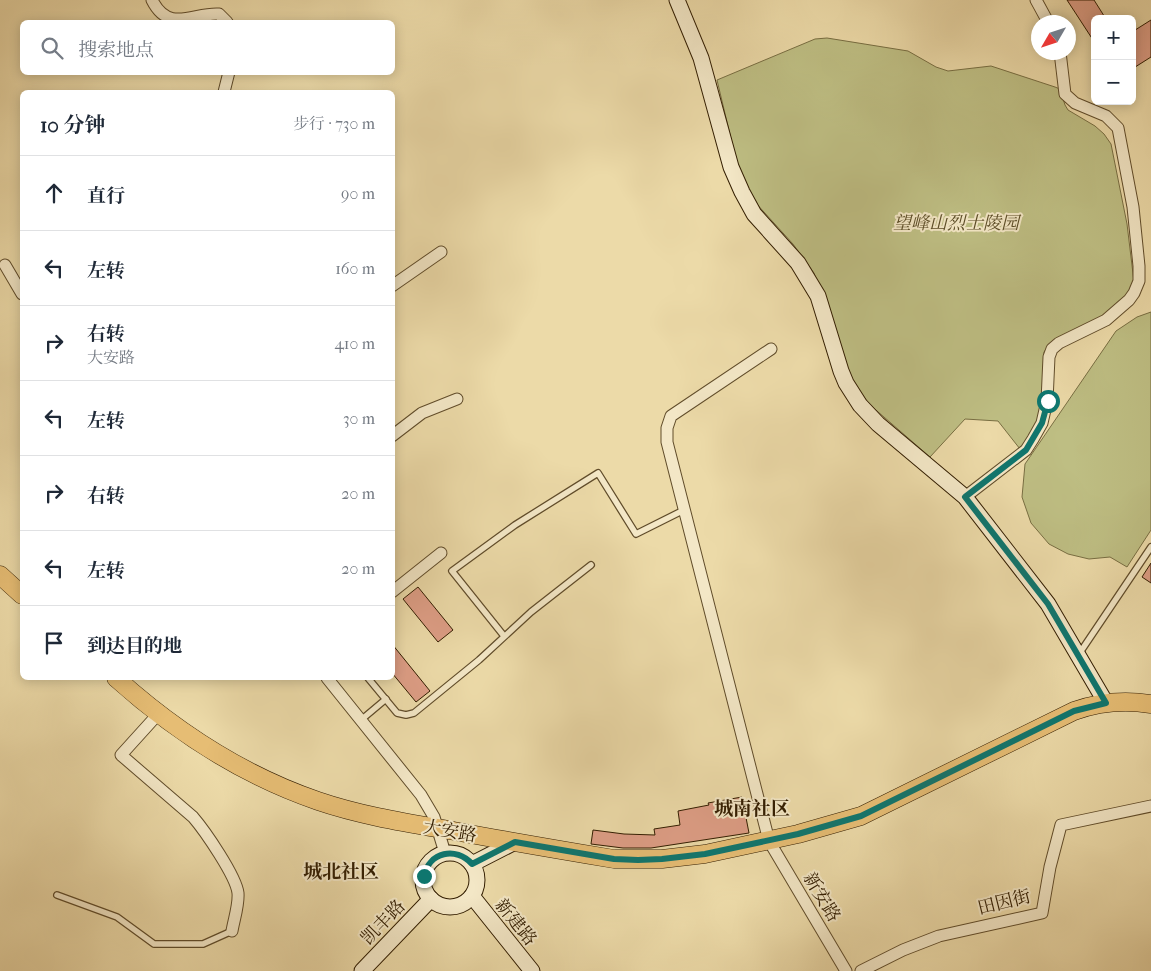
<!DOCTYPE html>
<html lang="zh">
<head>
<meta charset="utf-8">
<style>
	body { margin:0; font-family:"IM FELL French Canon","Noto Serif SC",serif; background:#f2f2f3; color:#1f2937 }
	.controls { position:absolute; right:15px; top:15px; display:grid; overflow:hidden; border-radius:8px; box-shadow:0 2px 12px #0003 }
	.controls button { width:45px; height:45px; display:grid; place-items:center; padding:0; border:0; border-bottom:1px solid #e0e1e3; background:#fff; color:#1f2937; font:25px sans-serif }
	.compass { position:absolute; left:1031px; top:15px; width:45px; height:45px; border-radius:50%; background:#fff; box-shadow:0 2px 12px #0003; rotate:231deg }
	.stop { position:absolute; width:15px; height:15px; margin:-11px; border:4px solid #0f766e; border-radius:50%; background:#fff }
	.stop.end { background:#0f766e; border-color:#fff; box-shadow:0 1px 5px #0008 }
	.list { margin:0; padding:0; list-style:none }
	h2 { display:flex; justify-content:space-between; align-items:center; height:65px; margin:0; padding:0 20px; font-size:21px }
	h2 small { font-size:16px; font-weight:400; color:#747a83 }
	.list li { display:grid; grid-template-columns:32px 1fr auto; gap:15px; align-items:center; box-sizing:border-box; height:75px; padding:0 20px; border-top:1px solid #e0e1e3 }
	.list b { display:block; font-size:19px; white-space:nowrap }
	.list p { margin:0; font-size:16px; white-space:nowrap; color:#747a83 }
	.list em { font-size:16px; font-style:normal; color:#747a83 }
	.icon { flex:none; width:28px; height:28px; fill:none; stroke:currentColor; stroke-width:2; stroke-linecap:round; stroke-linejoin:round }
	.map { position:relative; flex:none; width:1151px; height:971px; overflow:hidden }
	.search { position:absolute; background:#fff; box-shadow:0 2px 12px #0003; left:20px; top:20px; width:375px; height:55px; display:flex; align-items:center; gap:12px; box-sizing:border-box; padding:0 18px; border-radius:8px; color:#747a83; font-size:19px }
	.panel { position:absolute; background:#fff; box-shadow:0 2px 12px #0003; left:20px; top:90px; width:375px; height:590px; border-radius:8px }
	.map>svg:first-child { display:block }
</style>
</head>
<body>
<div class="map">
<svg width="1151" height="971" viewBox="0 0 1151 971">
	<rect width="100%" height="100%" fill="#ecdaa8"/>
	<filter id="stains"><feTurbulence type="fractalNoise" baseFrequency=".004" numOctaves="4"/><feColorMatrix values="0 0 0 0 .2 0 0 0 0 .09 0 0 0 0 .02 0 0 0 .5 -.17"/></filter>
	<radialGradient id="worn" r=".72"><stop offset=".6" stop-color="#630" stop-opacity="0"/><stop offset="1" stop-color="#630" stop-opacity=".3"/></radialGradient>
	<g fill="#bebe83" stroke="#786e42">
		<path d="M 827,38 L 908,51 L 936,67 L 948,71 L 991,66 L 1055,87 L 1060,89 L 1065,105 L 1068,110 L 1095,126 L 1104,134 L 1111,144 L 1127,224 L 1134,282 L 1126,296 L 1112,310 L 1098,319 L 1051,342 L 1044,352 L 1043,407 L 1033,431 L 1020,449 L 998,421 L 965,419 L 930,457 L 869,404 L 851,379 L 814,273 L 793,244 L 754,201 L 738,168 L 717,80 L 815,39 Z"/>
		<path d="M 1151,312 L 1151,530 L 1127,567 L 1110,557 L 1089,559 L 1068,554 L 1049,544 L 1031,523 L 1022,497 L 1025,464 L 1116,331 L 1137,317 Z"/>
	</g>
	<g fill="#de9e86" stroke="#321d00">
		<path d="M 1067,0 L 1094,0 L 1106,19 L 1095,19 L 1095,43 Z"/>
		<path d="M 1151,20 L 1151,57 L 1132,69 L 1132,32 Z"/>
		<path d="M 1151,563 L 1151,583 L 1142,577 Z"/>
		<path d="M 418,587 L 453,630 L 438,642 L 403,599 Z"/>
		<path d="M 392,644 L 430,691 L 416,702 L 392,673 Z"/>
		<path d="M 742,797 L 749,833 L 651,848 L 623,848 L 591,844 L 593,830 L 624,834 L 655,835 L 654,829 L 680,825 L 678,811 L 709,805 L 708,803 Z"/>
	</g>
	<g fill="none" stroke-linecap="round" stroke-linejoin="round">
		<g stroke="#604c2a" stroke-width="8">
			<g id="lane">
				<path d="M 504,636 L 452,571 L 515,525 L 598,473 L 636,534 L 684,510"/>
				<path d="M 1079,654 L 1151,547"/>
				<path d="M 368,678 L 397,713 L 406,715 L 414,713 L 479,660 L 531,612 L 591,565"/>
				<path d="M 361,720 L 386,699"/>
				<path d="M 57,895 L 117,917 L 154,944 L 203,944 L 232,931"/>
			</g>
		</g>
		<g stroke="#604c2a" stroke-width="13">
			<g id="street">
				<path d="M 152,0 C 169,34 194,12 219,14 L 227,22"/>
				<path d="M 1036,0 L 1048,22"/>
				<path d="M 224,92 L 229,72"/>
				<path d="M 5,265 L 22,294"/>
				<path d="M 392,286 L 441,252"/>
				<path d="M 771,349 L 671,416 L 667,428 L 667,442 L 769,841 L 846,971"/>
				<path d="M 392,436 L 422,413 L 457,399"/>
				<path d="M 965,497 L 1026,450 L 1033,439 L 1042,423 L 1047,401 L 1049,357 L 1052,349 L 1059,343 L 1106,320 L 1129,300 L 1134,293 L 1139,281 L 1139,266 L 1133,207 L 1118,128 L 1106,116 L 1075,103 L 1065,94 L 1060,52"/>
				<path d="M 392,592 L 441,553"/>
				<path d="M 327,678 L 421,795 L 434,817 L 445,853"/>
				<path d="M 159,713 L 121,755 L 193,817 C 205,831 236,876 238,893 C 239,905 234,919 232,931"/>
				<path d="M 861,971 L 903,950 L 939,936 L 1042,913 L 1050,867 L 1061,825 L 1151,806"/>
			</g>
		</g>
		<g stroke="#321d00" stroke-width="17">
			<g id="secondary">
				<path d="M 677,0 L 701,58 L 731,167 L 742,192 L 754,214 L 798,263 L 818,296 L 841,371 L 846,383 L 860,405 L 878,424 L 965,497 L 1048,604 L 1106,703"/>
				<circle cx="450" cy="880" r="27"/>
				<path d="M 472,864 L 515,842"/>
				<path d="M 472,896 L 532,971"/>
				<path d="M 362,971 L 431,899"/>
			</g>
		</g>
		<g stroke="#321d00" stroke-width="19">
			<g id="primary">
				<path d="M 0,575 L 22,595"/>
				<path d="M 116,678 C 175,731 242,775 318,801 C 362,816 408,823 454,831 C 507,841 560,850 614,859 L 662,859 L 705,854 L 798,834 L 861,816 L 1074,711 C 1099,702 1125,700 1151,704"/>
			</g>
		</g>
		<use href="#lane" stroke="#f3e7c6" stroke-width="5.5"/>
		<use href="#street" stroke="#f3e7c6" stroke-width="11"/>
		<use href="#secondary" stroke="#f3e7c6" stroke-width="15"/>
		<use href="#primary" stroke="#e6bd74" stroke-width="18"/>
	</g>
	<g fill="none" stroke-linecap="round" stroke-linejoin="round">
		<path stroke="#0f766e" stroke-width="6" d="M 424,876 C 429,852 456,846 472,864 L 515,842 L 614,859 L 638,860 L 662,859 L 705,854 L 798,834 L 861,816 L 1074,711 L 1106,703 L 1048,604 L 965,497 L 1026,450 L 1042,423 L 1048,401"/>
	</g>
	<g text-anchor="middle" stroke-width="4" stroke-linejoin="round" paint-order="stroke">
		<g font-size="18" font-style="italic" fill="#5c4d27" stroke="#f3e7c6">
			<text x="956" y="229">望峰山烈士陵园</text>
		</g>
		<g font-size="18" fill="#321d00" stroke="#f3e7c6">
			<text transform="translate(450 831) rotate(10)" y="6">大安路</text>
			<text transform="translate(822 897) rotate(59)" y="6">新安路</text>
			<text transform="translate(1004 902) rotate(-14)" y="6">田因街</text>
			<text transform="translate(383 922) rotate(-46)" y="6">凯丰路</text>
			<text transform="translate(516 922) rotate(51)" y="6">新建路</text>
		</g>
		<g font-size="19" font-weight="bold" fill="#321d00" stroke="#f3e7c6">
			<text x="752" y="815">城南社区</text>
			<text x="341" y="878">城北社区</text>
		</g>
	</g>
	<rect width="100%" height="100%" filter="url(#stains)"/>
	<rect width="100%" height="100%" fill="url(#worn)"/>
</svg>
<div class="controls">
<button>+</button>
<button>−</button>
</div>
<svg class="compass" viewBox="-18 -18 36 36"><path d="M0-13l5 13h-10z" fill="#e53935"/><path d="M0 13l5-13h-10z" fill="#747a83"/></svg>
<div class="stop" style="left:1048px;top:401px"></div>
<div class="stop end" style="left:424px;top:876px"></div>
<div class="search"><svg class="icon" aria-label="search" viewBox="0 0 24 24"><circle cx="10" cy="10" r="6"/><path d="M15 15l6 6"/></svg>搜索地点</div>
<section class="panel">
<h2>10 分钟<small>步行 · 730 m</small></h2>
<ul class="list">
<li><svg class="icon" aria-label="ahead" viewBox="0 0 24 24"><path d="M12 20V5M6 11l6-6 6 6"/></svg><div><b>直行</b></div><em>90 m</em></li>
<li><svg class="icon" aria-label="left" viewBox="0 0 24 24"><path d="M17 20v-9H6M10 6l-5 5 5 5"/></svg><div><b>左转</b></div><em>160 m</em></li>
<li><svg class="icon" aria-label="right" viewBox="0 0 24 24"><path d="M7 20v-9h11M14 6l5 5-5 5"/></svg><div><b>右转</b><p>大安路</p></div><em>410 m</em></li>
<li><svg class="icon" aria-label="left" viewBox="0 0 24 24"><path d="M17 20v-9H6M10 6l-5 5 5 5"/></svg><div><b>左转</b></div><em>30 m</em></li>
<li><svg class="icon" aria-label="right" viewBox="0 0 24 24"><path d="M7 20v-9h11M14 6l5 5-5 5"/></svg><div><b>右转</b></div><em>20 m</em></li>
<li><svg class="icon" aria-label="left" viewBox="0 0 24 24"><path d="M17 20v-9H6M10 6l-5 5 5 5"/></svg><div><b>左转</b></div><em>20 m</em></li>
<li><svg class="icon" aria-label="arrive" viewBox="0 0 24 24"><path d="M6 21V4h12l-3 4 3 4H6"/></svg><div><b>到达目的地</b></div></li>
</ul>
</section>
</div>
</body>
</html>
